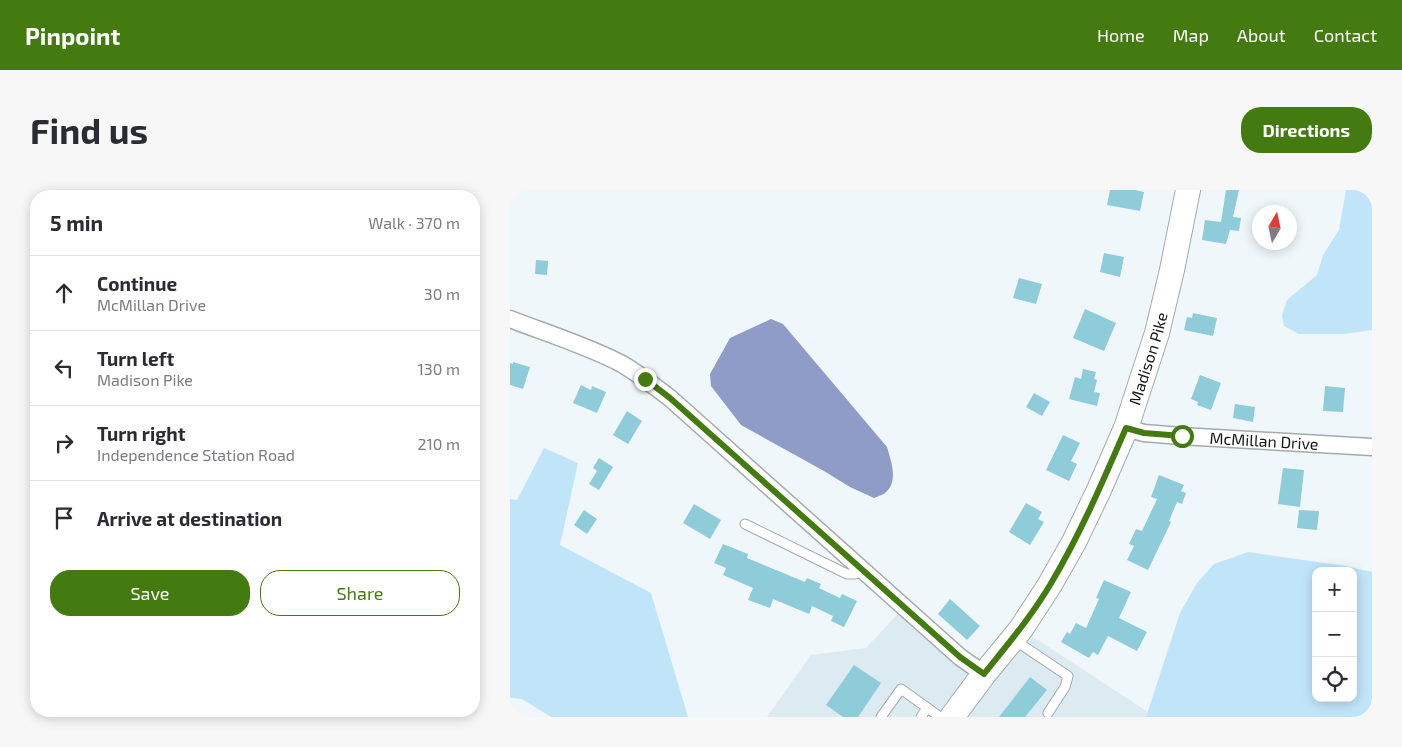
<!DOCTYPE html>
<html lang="en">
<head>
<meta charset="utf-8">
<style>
	body { margin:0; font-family:"Exo 2",sans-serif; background:#f7f7f7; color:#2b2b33 }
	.controls { position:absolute; right:15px; bottom:15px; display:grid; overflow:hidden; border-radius:10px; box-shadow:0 2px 12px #0003 }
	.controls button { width:45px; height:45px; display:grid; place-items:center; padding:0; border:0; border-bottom:1px solid #e1e1e2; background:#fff; color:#2b2b33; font:25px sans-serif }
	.compass { position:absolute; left:742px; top:15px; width:45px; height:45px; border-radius:50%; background:#fff; box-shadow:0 2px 12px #0003; rotate:9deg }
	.stop { position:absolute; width:15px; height:15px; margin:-11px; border:4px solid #437b11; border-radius:50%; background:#fff }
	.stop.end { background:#437b11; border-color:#fff; box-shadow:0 1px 5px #0008 }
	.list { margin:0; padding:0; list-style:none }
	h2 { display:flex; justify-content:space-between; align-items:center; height:65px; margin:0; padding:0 20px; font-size:21px }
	h2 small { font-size:16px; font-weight:400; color:#7c7c81 }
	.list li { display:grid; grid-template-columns:32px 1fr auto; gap:15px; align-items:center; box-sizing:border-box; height:75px; padding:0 20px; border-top:1px solid #e1e1e2 }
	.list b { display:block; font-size:19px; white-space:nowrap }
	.list p { margin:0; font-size:16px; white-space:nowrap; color:#7c7c81 }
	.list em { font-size:16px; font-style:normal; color:#7c7c81 }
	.actions { display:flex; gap:10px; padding:15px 20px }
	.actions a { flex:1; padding:11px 0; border:1px solid #437b11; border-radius:20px; text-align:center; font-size:18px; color:#437b11 }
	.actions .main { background:#437b11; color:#fff }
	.icon { flex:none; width:28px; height:28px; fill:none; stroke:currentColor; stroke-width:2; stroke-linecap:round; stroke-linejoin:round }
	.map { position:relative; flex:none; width:862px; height:527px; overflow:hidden; border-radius:20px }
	header { display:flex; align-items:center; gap:30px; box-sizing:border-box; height:70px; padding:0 25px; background:#437b11; color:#fff }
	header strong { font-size:24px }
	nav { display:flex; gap:28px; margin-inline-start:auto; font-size:18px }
	.intro { display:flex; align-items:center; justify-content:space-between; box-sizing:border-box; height:120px; padding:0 30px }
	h1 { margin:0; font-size:35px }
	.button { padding:12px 22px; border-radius:20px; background:#437b11; color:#fff; font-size:18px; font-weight:700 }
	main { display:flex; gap:30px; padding:0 30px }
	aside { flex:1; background:#fff; border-radius:20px; box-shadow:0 2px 12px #0003 }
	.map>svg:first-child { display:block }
</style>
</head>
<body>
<header>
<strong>Pinpoint</strong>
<nav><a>Home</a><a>Map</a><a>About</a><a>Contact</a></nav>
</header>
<div class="intro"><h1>Find us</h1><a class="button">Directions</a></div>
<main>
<aside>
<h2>5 min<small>Walk · 370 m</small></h2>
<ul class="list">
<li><svg class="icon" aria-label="ahead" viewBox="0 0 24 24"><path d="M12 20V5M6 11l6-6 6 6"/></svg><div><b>Continue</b><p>McMillan Drive</p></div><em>30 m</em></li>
<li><svg class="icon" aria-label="left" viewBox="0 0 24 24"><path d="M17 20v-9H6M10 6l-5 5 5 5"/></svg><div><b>Turn left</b><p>Madison Pike</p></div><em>130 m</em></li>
<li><svg class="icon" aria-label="right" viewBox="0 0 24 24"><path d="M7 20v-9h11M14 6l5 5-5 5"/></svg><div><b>Turn right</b><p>Independence Station Road</p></div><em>210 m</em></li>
<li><svg class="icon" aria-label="arrive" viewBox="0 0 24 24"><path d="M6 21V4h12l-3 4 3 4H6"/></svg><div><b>Arrive at destination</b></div></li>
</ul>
<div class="actions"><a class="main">Save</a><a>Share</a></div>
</aside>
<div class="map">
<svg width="862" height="527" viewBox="0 0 862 527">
	<rect width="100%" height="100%" fill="#f0f7fa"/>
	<path fill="#dceaf2" d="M 394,417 L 474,484 L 511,439 L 638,522 L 636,527 L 257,527 L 301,465 L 356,458 Z"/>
	<g fill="#c0e5f9" fill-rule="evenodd">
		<path d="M 836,0 L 862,0 L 862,140 L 833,144 L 789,144 L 774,136 L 772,125 L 777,110 L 807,85 L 813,65 L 829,40 Z"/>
		<path d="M 34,258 L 68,273 L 50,355 L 141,403 L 178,527 L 41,527 L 12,509 L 0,508 L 0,309 L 7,310 Z"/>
		<path d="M 738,362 L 836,376 L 862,382 L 862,527 L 636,527 L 670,423 L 687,393 L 704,374 ZM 806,381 L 843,381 L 843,508 L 806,508 Z"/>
	</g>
	<path fill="#8f9cc7" d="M 261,129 L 273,134 L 377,257 C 381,271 389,292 375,303 C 373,305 368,306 364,308 L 340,297 L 314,281 L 231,235 L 201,196 L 200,184 L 220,148 Z"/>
	<g fill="#8fccd9">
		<path d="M 600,0 L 625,0 L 634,2 L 630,21 L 597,15 Z"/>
		<path d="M 716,0 L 729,0 L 723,27 L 731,28 L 729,41 L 720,40 L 716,54 L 692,50 L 695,30 L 711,32 Z"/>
		<path d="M 594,63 L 614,67 L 610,87 L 590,82 Z"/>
		<path d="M 26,70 L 38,71 L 37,85 L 25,84 Z"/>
		<path d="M 509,88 L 532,94 L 526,114 L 503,108 Z"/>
		<path d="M 575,119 L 606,133 L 594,161 L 563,148 Z"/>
		<path d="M 683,123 L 707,128 L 703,146 L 674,140 L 677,127 L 682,128 Z"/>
		<path d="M 3,172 L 20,177 L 13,199 L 0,195 L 0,173 L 3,174 Z"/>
		<path d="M 573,179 L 586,182 L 584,189 L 587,190 L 584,202 L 590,203 L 587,216 L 559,209 L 565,187 L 571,189 Z"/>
		<path d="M 690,185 L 711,193 L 701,220 L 687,215 L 688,212 L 681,209 Z"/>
		<path d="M 71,195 L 81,200 L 82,196 L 96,202 L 87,223 L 63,213 Z"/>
		<path d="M 815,196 L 835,198 L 833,222 L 813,221 Z"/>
		<path d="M 524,203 L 540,212 L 532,226 L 516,217 Z"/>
		<path d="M 725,214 L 745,217 L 743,232 L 723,228 Z"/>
		<path d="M 117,221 L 132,231 L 118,254 L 103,245 Z"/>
		<path d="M 553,245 L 570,253 L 561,271 L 567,274 L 559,291 L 536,280 Z"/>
		<path d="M 89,268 L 103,277 L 89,300 L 79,294 L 87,281 L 83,278 Z"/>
		<path d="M 773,278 L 794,280 L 790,317 L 768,314 Z"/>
		<path d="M 649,285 L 674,295 L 671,301 L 676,303 L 672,314 L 667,312 L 659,331 L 661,332 L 638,380 L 617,370 L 624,356 L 619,354 L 626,339 L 632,341 L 647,309 L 641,307 Z"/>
		<path d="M 516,313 L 532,322 L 528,329 L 534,332 L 520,355 L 499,342 Z"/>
		<path d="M 184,314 L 211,330 L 200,349 L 173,333 Z"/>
		<path d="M 74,320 L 87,329 L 77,344 L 64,335 Z"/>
		<path d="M 789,320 L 809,321 L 807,340 L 787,338 Z"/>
		<path d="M 213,354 L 238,364 L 237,368 L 295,392 L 297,388 L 311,394 L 309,398 L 330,408 L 332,404 L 347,411 L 334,437 L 321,431 L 323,426 L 302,416 L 299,424 L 263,409 L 260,418 L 238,410 L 243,398 L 213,385 L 216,378 L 204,373 Z"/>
		<path d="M 594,390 L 621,402 L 609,428 L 637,442 L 627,461 L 598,446 L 588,465 L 583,462 L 579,468 L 551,452 L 557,442 L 560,444 L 566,433 L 576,438 L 589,409 L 586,408 Z"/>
		<path d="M 440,409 L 470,436 L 457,450 L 428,424 Z"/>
		<path d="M 344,475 L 371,493 L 348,527 L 333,527 L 316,515 Z"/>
		<path d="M 520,487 L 537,500 L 515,527 L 489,527 Z"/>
	</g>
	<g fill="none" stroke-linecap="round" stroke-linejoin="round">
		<g stroke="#a4aaad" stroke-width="11">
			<g id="lane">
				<path d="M 235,334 L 337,384 L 345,384 L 353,381"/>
				<path d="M 503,449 L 558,486 L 555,497 L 538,523"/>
				<path d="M 371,527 L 391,499 L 430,527"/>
				<path d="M 411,527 L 417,518"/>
			</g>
		</g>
		<g stroke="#a4aaad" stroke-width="19">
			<g id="street">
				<path d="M 0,129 C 36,143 78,156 112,174 C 129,184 144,196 160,208 L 450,467 L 474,484"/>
				<path id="s1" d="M 616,238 L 634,243 L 671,246 L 862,257"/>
			</g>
		</g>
		<g stroke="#a4aaad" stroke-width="26">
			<g id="secondary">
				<path id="s2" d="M 442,527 L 474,484 L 511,439 L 539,396 L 564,352 L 588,302 L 616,238 L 647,143 L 662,80 L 678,0"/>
			</g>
		</g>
		<use href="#lane" stroke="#fff" stroke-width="9"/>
		<use href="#street" stroke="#fff" stroke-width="16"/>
		<use href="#secondary" stroke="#fff" stroke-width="24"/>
	</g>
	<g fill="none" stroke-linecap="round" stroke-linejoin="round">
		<path stroke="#437b11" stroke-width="6" d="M 135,189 L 160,208 L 450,467 L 474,484 C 497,455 521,427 540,395 C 570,345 593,291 616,238 L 634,243 L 672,246"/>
	</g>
	<g text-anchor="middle" stroke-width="4.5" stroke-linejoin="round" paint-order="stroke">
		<g font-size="16" fill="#151718" stroke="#fff">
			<text dy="6" stroke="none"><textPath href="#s2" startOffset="412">Madison Pike</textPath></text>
			<text dy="6" stroke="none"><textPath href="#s1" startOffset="139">McMillan Drive</textPath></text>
		</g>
	</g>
</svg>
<div class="controls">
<button>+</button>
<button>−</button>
<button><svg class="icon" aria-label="locate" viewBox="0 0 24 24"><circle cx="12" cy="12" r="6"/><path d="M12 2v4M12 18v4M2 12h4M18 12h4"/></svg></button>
</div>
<svg class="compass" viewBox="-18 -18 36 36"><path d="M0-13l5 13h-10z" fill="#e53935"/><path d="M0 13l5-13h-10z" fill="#7c7c81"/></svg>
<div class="stop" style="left:672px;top:246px"></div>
<div class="stop end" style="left:135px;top:189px"></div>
</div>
</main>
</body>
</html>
